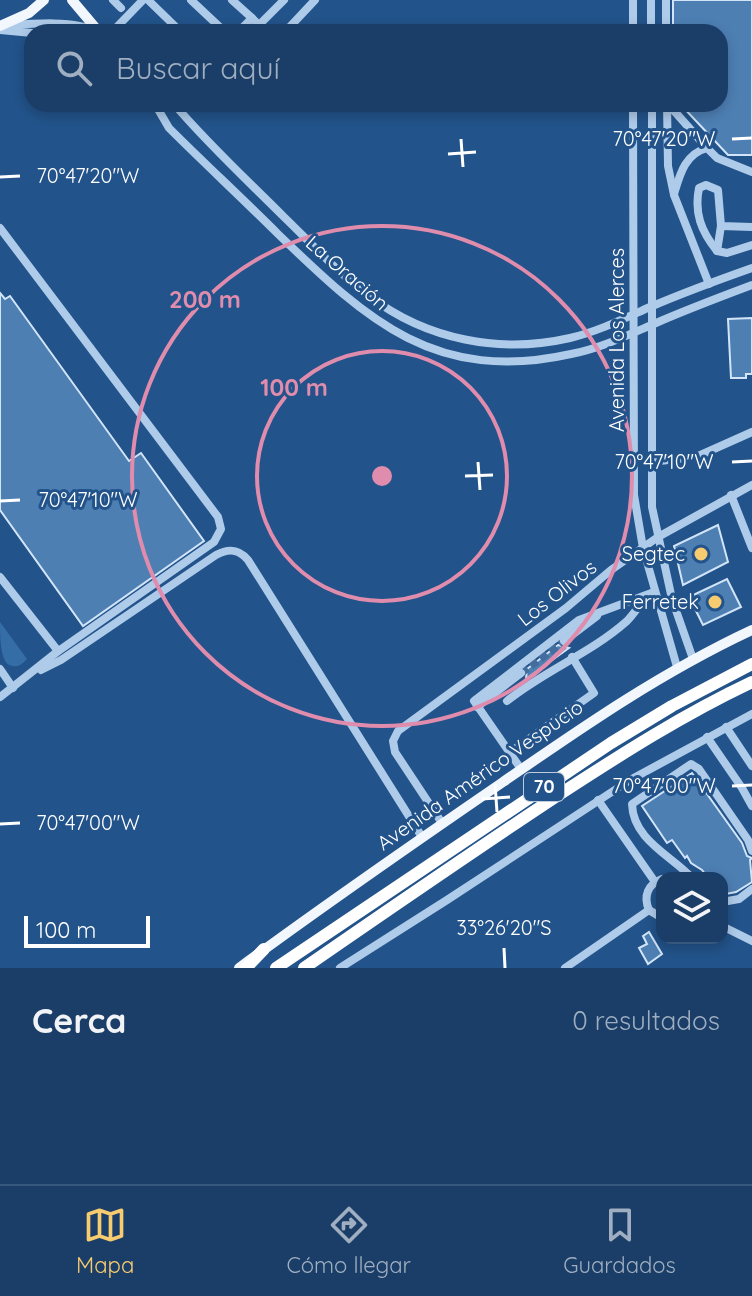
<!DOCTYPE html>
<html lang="es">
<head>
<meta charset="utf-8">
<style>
	body { margin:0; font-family:Quicksand,sans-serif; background:#274971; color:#f1f3f6 }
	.controls { position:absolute; right:24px; bottom:24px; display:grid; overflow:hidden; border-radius:16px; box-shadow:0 4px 12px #0003 }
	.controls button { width:72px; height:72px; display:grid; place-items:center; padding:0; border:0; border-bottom:2px solid #38577c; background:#1a3e68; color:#f1f3f6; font:40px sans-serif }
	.scale { position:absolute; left:24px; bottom:20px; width:126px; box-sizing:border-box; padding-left:8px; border:4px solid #fff; border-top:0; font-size:22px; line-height:28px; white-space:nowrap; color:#fff; -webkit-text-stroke:6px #22538a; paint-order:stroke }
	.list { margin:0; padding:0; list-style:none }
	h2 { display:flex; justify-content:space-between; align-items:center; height:104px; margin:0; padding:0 32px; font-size:34px }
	h2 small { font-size:26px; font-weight:400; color:#9faec0 }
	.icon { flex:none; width:44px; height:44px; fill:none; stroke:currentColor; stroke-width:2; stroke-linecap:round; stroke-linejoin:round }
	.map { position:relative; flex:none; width:752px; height:968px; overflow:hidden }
	.search { position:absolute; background:#1a3e68; box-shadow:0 4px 12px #0003; left:24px; right:24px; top:24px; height:88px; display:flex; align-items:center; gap:20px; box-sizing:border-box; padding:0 28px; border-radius:24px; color:#9faec0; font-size:30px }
	.sheet { height:216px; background:#1a3e68 }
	nav { display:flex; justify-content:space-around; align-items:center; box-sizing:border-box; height:112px; border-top:2px solid #38577c; background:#1a3e68; font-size:22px; color:#9faec0 }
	nav a { display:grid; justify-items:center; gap:4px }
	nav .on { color:#f7cb70 }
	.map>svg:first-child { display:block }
</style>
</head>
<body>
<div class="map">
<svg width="752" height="968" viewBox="0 0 752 968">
	<rect width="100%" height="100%" fill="#22538a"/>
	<path fill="#356da7" d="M 0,622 L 27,659 C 21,665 18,668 9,665 C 0,660 0,635 0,622 Z"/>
	<g fill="#4e7fb3" stroke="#d2e5f8" stroke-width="2">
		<path d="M 673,0 L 752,0 L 752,155 L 728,155 L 680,104 L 720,104 L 720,32 L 673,32 Z"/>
		<path d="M 0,293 L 5,299 L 10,296 L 129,461 L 141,453 L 204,541 L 83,626 L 0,510 Z"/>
		<path d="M 752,318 L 752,374 L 746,374 L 746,378 L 731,378 L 728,319 Z"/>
		<path d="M 718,525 L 728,562 L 683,585 L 674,546 Z"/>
		<path d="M 727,579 L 741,607 L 703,625 L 689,597 Z"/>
		<path d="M 558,645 L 569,648 L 526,679 L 527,669 Z"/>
		<path d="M 692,773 L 742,843 L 747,856 L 752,858 L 750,860 L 752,882 L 736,892 L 726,894 L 722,891 L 722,878 L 708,878 L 702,870 L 691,863 L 687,856 L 685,858 L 672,840 L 667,843 L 642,806 Z"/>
		<path d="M 649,932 L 662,954 L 648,964 L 639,948 L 647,944 L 643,936 Z"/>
	</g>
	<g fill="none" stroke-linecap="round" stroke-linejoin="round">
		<path stroke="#436d9c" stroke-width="8" stroke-dasharray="8 4" stroke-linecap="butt" d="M 521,673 L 564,641"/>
		<g stroke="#aecbea" stroke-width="8">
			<path d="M 113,0 L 121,8"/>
			<path d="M 148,0 L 181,32"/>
			<path d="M 191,0 L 225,32"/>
			<path d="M 232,0 L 252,18"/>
			<path d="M 633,0 L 633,32"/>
			<path d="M 651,0 L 651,32"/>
			<path d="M 666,0 L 666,32"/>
			<path d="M 6,26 C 28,24 77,19 95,32"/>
			<path d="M 0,30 L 32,33"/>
			<path d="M 112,32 L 143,0"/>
			<path d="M 238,32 L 252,18 L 259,25 L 284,0"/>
			<path d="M 285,32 L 315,0"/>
			<path d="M 155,104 L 169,128 C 205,164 242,198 278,234 C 368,321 436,384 571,354 C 601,348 628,335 656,323 C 688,309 720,297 752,285"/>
			<path d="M 174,104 C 208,144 247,180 284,217 C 312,244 338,273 369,296 C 427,340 500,354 570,338 C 599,331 623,319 650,307 C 683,293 718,280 752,268"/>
			<path d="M 633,104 L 634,495 L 643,548 L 677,667"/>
			<path d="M 652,104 L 652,507 L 672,599 L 693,659"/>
			<path d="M 667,104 L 668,166 L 674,195 L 709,284"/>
			<path d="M 668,104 L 707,148"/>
			<path d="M 674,194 C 680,174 685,154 707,148 L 717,158 L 752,172"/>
			<path d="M 752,227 L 721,226 L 718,190 L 706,185 L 699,188 C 694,213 701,231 717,251 L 727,253 L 752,245"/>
			<path d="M 0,228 L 218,517 L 221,529 L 214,542 L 57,652 L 0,697"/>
			<path d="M 717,251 L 721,226"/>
			<path d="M 650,462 L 696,457 L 752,432"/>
			<path d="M 731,495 L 752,548"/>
			<path d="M 0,577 L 58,651"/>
			<path d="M 564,641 L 597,616"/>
			<path d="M 0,669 L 13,688"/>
			<path d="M 41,670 L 61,660 L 216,555 C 229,548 239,549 248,560 L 422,837"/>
			<path d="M 507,701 C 544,671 591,653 627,621 C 634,614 640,604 647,596"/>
			<path d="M 477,707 L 521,673"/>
			<path d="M 726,727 L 752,766"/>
			<path d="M 707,737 L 742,788 L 752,806"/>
			<path d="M 509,753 L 594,693 L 572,657"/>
			<path d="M 521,769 L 474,701 L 579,620 L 654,592"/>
			<path d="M 598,800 L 655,882"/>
			<path d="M 442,823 L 395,752 L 393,741 L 398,731 L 566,608 L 611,570 L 658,537 L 752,485"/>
			<path d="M 692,878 C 672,856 633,840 632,804 L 691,764 L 699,769 L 748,840 L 752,851"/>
			<path d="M 662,879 C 648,884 643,896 649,910 L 662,918"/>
			<path d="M 722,902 L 739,899 L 752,889"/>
			<path d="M 722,926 L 752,941"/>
			<path d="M 340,968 L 447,900 L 630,780 L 752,714"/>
			<path d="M 565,968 L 649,910"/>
		</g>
		<g stroke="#f2f7fe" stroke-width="10">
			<path d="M 72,0 L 99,32"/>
			<path d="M 0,26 L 29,13 L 44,0"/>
			<path d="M 239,968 C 326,904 414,843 503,782 C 584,726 662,672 752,630"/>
		</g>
		<g stroke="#fff" stroke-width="12">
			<path d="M 246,968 L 264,949"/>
			<path d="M 276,968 L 611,743 L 672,706 L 752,664"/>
			<path d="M 304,968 C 388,910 472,852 557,796 C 620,755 684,714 752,682"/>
		</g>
	</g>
	<path fill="none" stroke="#fff" stroke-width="3" d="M 461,139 L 463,167M 732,139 L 752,138M 448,154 L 476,152M 0,177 L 20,176M 478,462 L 480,490M 732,462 L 752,461M 465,476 L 493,475M 0,501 L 20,500M 495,784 L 497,812M 732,786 L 752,785M 482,799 L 510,797M 0,824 L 20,823M 504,948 L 505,968"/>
	<g fill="none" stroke="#e08cad" stroke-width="4">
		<circle cx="382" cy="476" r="125"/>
		<circle cx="382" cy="476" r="250"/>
	</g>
	<g fill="#f7cb70" stroke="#22538a" stroke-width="3">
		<circle cx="701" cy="554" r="8"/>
		<circle cx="715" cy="602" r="8"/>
	</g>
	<g text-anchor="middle" stroke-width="6" stroke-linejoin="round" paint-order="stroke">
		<rect fill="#22538a" stroke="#bdcbdc" stroke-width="2" x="524" y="773" width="40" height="28" rx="6"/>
		<g font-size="18" font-weight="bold" fill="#fff">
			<text x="544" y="793">70</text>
		</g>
		<g font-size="20" fill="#fff" stroke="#22538a">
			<text transform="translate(347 273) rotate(41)" y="7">La Oración</text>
			<text transform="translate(617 340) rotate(-90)" y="7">Avenida Los Alerces</text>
			<text transform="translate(557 593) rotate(-38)" y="7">Los Olivos</text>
			<text transform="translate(480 775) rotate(-35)" y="7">Avenida Américo Vespucio</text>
		</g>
		<g font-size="20" fill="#fff" stroke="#22538a" text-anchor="end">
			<text x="685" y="561">Segtec</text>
			<text x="699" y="609">Ferretek</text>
		</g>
	</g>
	<g font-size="20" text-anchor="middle" fill="#fff" stroke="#22538a" stroke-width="6" stroke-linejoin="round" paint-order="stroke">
		<text x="664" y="146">70°47'20"W</text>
		<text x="88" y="183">70°47'20"W</text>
		<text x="664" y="469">70°47'10"W</text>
		<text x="88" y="507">70°47'10"W</text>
		<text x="664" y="793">70°47'00"W</text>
		<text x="88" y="830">70°47'00"W</text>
		<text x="504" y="935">33°26'20"S</text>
	</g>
	<circle cx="382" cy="476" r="12" fill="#e08cad" stroke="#22538a" stroke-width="4"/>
	<g font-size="24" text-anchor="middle" font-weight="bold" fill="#e08cad" stroke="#22538a" stroke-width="6" stroke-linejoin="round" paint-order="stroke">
		<text x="205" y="308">200 m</text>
		<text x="294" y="396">100 m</text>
	</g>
</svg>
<div class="controls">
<button><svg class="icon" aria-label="layers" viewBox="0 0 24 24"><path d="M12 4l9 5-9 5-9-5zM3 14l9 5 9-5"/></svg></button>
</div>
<div class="scale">100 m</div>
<div class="search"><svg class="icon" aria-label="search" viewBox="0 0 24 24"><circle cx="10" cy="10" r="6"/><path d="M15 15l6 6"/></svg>Buscar aquí</div>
</div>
<section class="sheet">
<h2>Cerca<small>0 resultados</small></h2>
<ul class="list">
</ul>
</section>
<nav>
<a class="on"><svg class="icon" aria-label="map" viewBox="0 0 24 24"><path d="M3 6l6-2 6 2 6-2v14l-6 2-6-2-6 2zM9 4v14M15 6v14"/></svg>Mapa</a>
<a><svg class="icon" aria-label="directions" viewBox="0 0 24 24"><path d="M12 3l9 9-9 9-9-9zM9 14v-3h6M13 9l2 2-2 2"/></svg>Cómo llegar</a>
<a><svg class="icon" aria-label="saved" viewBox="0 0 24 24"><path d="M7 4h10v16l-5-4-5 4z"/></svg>Guardados</a>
</nav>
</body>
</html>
